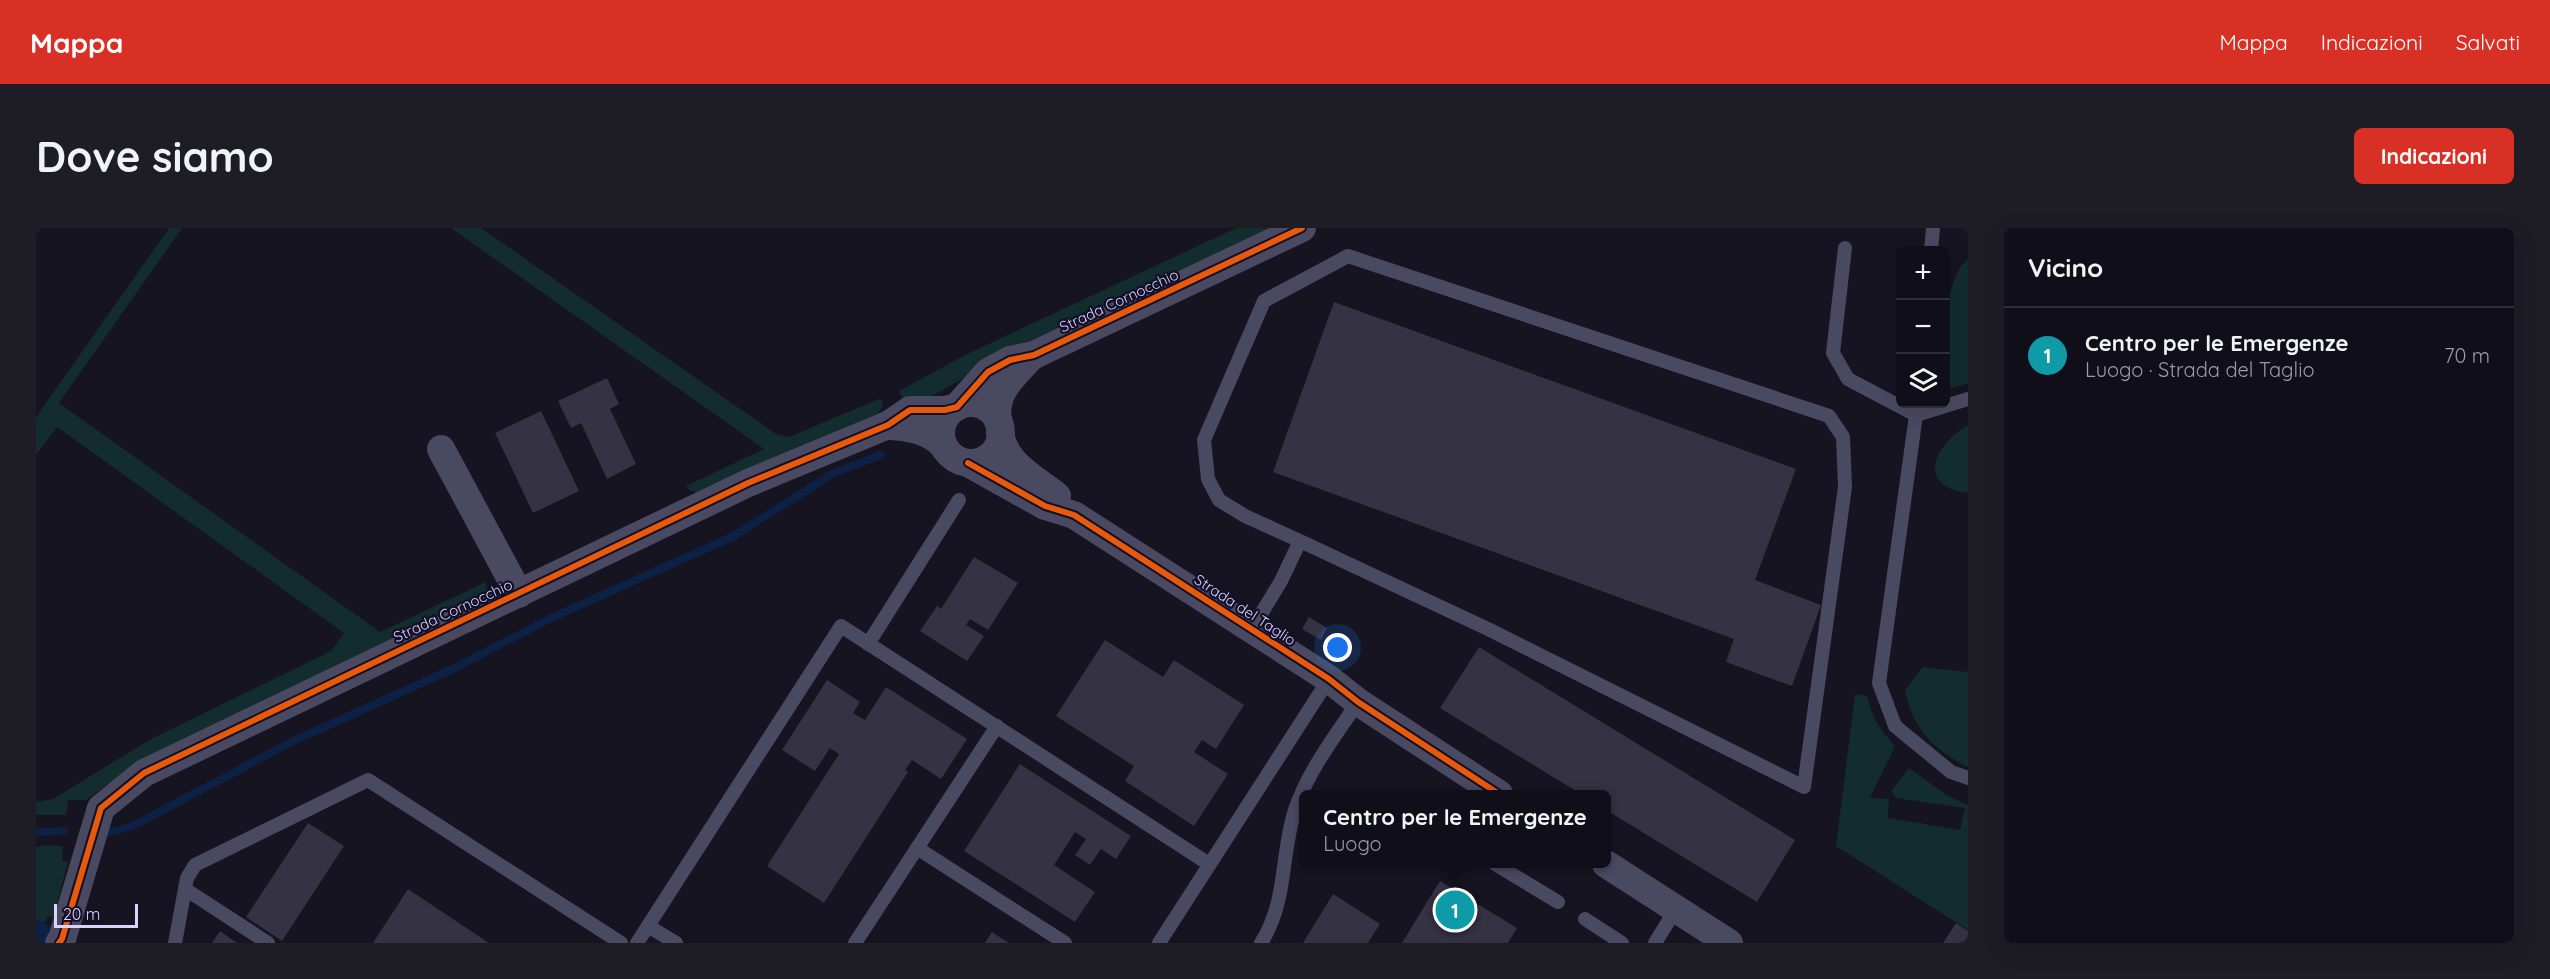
<!DOCTYPE html>
<html lang="it">
<head>
<meta charset="utf-8">
<style>
	body { margin:0; font-family:Quicksand,sans-serif; background:#1e1d26; color:#f1f3f6 }
	.controls { position:absolute; right:18px; top:18px; display:grid; overflow:hidden; border-radius:9px; box-shadow:0 6px 24px #0002 }
	.controls button { width:54px; height:54px; display:grid; place-items:center; padding:0; border:0; border-bottom:2px solid #302f38; background:#100f19; color:#f1f3f6; font:30px sans-serif }
	.scale { position:absolute; left:18px; bottom:15px; width:84px; box-sizing:border-box; padding-left:6px; border:3px solid #d9d4ff; border-top:0; font-size:16px; line-height:21px; white-space:nowrap; color:#d9d4ff; -webkit-text-stroke:4px #130f26; paint-order:stroke }
	.you { position:absolute; left:1302px; top:420px; width:21px; height:21px; margin:-15px; border:4px solid #fff; border-radius:50%; background:#1a73e8; box-shadow:0 0 0 9px #1a73e833 }
	.badge { display:grid; place-items:center; width:39px; height:39px; border-radius:50%; background:#d93025; color:#fff; font-size:20px; font-weight:700 }
	.pin { position:absolute; translate:-50% -50%; border:3px solid #fff; box-shadow:0 2px 6px #0006 }
	.popup { position:absolute; left:1263px; top:562px; width:312px; height:78px; box-sizing:border-box; display:grid; place-content:center; border-radius:9px; background:#100f19; filter:drop-shadow(0 2px 4px #0005); font-size:20px; white-space:nowrap; color:#9c9ca2 }
	.popup b { font-size:22px; color:#f1f3f6 }
	.popup::after { content:''; position:absolute; left:50%; top:100%; margin-left:-12px; border:12px solid transparent; border-top-color:#100f19 }
	.list { margin:0; padding:0; list-style:none }
	h2 { display:flex; justify-content:space-between; align-items:center; height:78px; margin:0; padding:0 24px; font-size:26px }
	h2 small { font-size:20px; font-weight:400; color:#9c9ca2 }
	.list li { display:grid; grid-template-columns:39px 1fr auto; gap:18px; align-items:center; box-sizing:border-box; height:96px; padding:0 24px; border-top:2px solid #302f38 }
	.list b { display:block; font-size:22px; white-space:nowrap }
	.list p { margin:0; font-size:20px; white-space:nowrap; color:#9c9ca2 }
	.list em { font-size:20px; font-style:normal; color:#9c9ca2 }
	.icon { flex:none; width:33px; height:33px; fill:none; stroke:currentColor; stroke-width:2; stroke-linecap:round; stroke-linejoin:round }
	.map { position:relative; flex:none; width:1932px; height:715px; overflow:hidden; border-radius:9px }
	header { display:flex; align-items:center; gap:36px; box-sizing:border-box; height:84px; padding:0 30px; background:#d93025; color:#fff }
	header strong { font-size:28px }
	nav { display:flex; gap:33px; margin-inline-start:auto; font-size:21px }
	.intro { display:flex; align-items:center; justify-content:space-between; box-sizing:border-box; height:144px; padding:0 36px }
	h1 { margin:0; font-size:42px }
	.button { padding:15px 27px; border-radius:9px; background:#d93025; color:#fff; font-size:21px; font-weight:700 }
	main { display:flex; gap:36px; padding:0 36px }
	aside { flex:1; background:#100f19; border-radius:9px; box-shadow:0 6px 24px #0002 }
	.map>svg:first-child { display:block }
</style>
</head>
<body>
<header>
<strong>Mappa</strong>
<nav><a>Mappa</a><a>Indicazioni</a><a>Salvati</a></nav>
</header>
<div class="intro"><h1>Dove siamo</h1><a class="button">Indicazioni</a></div>
<main>
<div class="map">
<svg width="1932" height="715" viewBox="0 0 1932 715">
	<rect width="100%" height="100%" fill="#161421"/>
	<g fill="#132c2d">
		<path d="M 133,0 L 146,0 L 23,175 L 344,404 L 450,354 L 451,366 L 72,556 L 50,572 L 32,572 L 30,587 L 0,587 L 0,574 L 17,571 L 115,511 L 295,423 L 308,405 L 21,199 L 0,227 L 0,189 Z"/>
		<path d="M 415,0 L 445,0 L 740,206 L 753,209 L 845,170 L 847,176 L 842,186 L 666,264 L 654,263 L 650,258 L 728,221 Z"/>
		<path d="M 1200,0 L 1238,0 L 949,138 L 896,168 L 868,173 L 863,163 L 929,127 Z"/>
		<path d="M 1932,31 L 1932,155 L 1910,162 C 1909,131 1905,51 1932,31 Z"/>
		<path d="M 1932,197 L 1932,265 C 1878,258 1899,216 1932,197 Z"/>
		<path d="M 1887,439 L 1932,444 L 1932,539 C 1896,521 1877,501 1869,462 Z"/>
		<path d="M 1819,466 L 1831,468 C 1836,489 1844,502 1859,518 L 1834,570 L 1853,571 L 1852,590 L 1924,602 L 1929,580 L 1860,570 L 1855,563 L 1873,540 L 1909,566 L 1932,577 L 1932,702 L 1800,618 Z"/>
		<path d="M 11,617 L 27,618 L 26,633 L 32,634 L 17,690 L 13,688 L 5,698 L 0,694 L 0,619 Z"/>
	</g>
	<g fill="none" stroke-linecap="round" stroke-linejoin="round">
		<g stroke="#0d2144" stroke-width="8">
			<path d="M 0,604 L 28,603"/>
			<path d="M 68,606 L 97,598 L 255,514 L 419,440 L 515,390 L 696,309 L 798,245 L 845,227"/>
		</g>
		<path stroke="#0d2144" stroke-width="30" d="M 0,707 L 9,715"/>
	</g>
	<g fill="#343243">
		<path d="M 1298,74 L 1760,241 L 1719,352 L 1785,377 L 1756,458 L 1690,434 L 1698,411 L 1237,244 Z"/>
		<path d="M 571,150 L 583,176 L 574,181 L 600,236 L 571,251 L 545,195 L 535,200 L 522,173 Z"/>
		<path d="M 505,183 L 543,263 L 497,285 L 459,205 Z"/>
		<path d="M 938,329 L 982,355 L 952,402 L 934,391 L 930,397 L 948,408 L 931,433 L 884,403 L 901,378 L 905,381 Z"/>
		<path d="M 1273,389 L 1291,400 L 1285,412 L 1266,401 Z"/>
		<path d="M 1069,412 L 1127,449 L 1138,432 L 1208,477 L 1180,521 L 1166,512 L 1158,524 L 1192,546 L 1158,598 L 1089,553 L 1098,538 L 1020,488 Z"/>
		<path d="M 1443,419 L 1759,612 L 1721,674 L 1570,582 L 1570,566 L 1545,566 L 1404,480 Z"/>
		<path d="M 791,452 L 824,474 L 817,485 L 829,492 L 850,459 L 931,511 L 905,551 L 876,532 L 869,542 L 872,544 L 788,675 L 731,638 L 803,526 L 794,520 L 779,543 L 746,522 Z"/>
		<path d="M 984,536 L 1095,608 L 1080,631 L 1065,621 L 1054,637 L 1039,627 L 1050,611 L 1039,604 L 1018,637 L 1059,664 L 1039,694 L 928,623 Z"/>
		<path d="M 272,595 L 308,618 L 246,713 L 210,689 Z"/>
		<path d="M 1404,653 L 1481,700 L 1472,715 L 1366,715 Z"/>
		<path d="M 372,661 L 453,715 L 337,715 Z"/>
		<path d="M 1297,666 L 1344,696 L 1332,715 L 1267,715 Z"/>
		<path d="M 1920,695 L 1932,703 L 1932,715 L 1907,715 Z"/>
		<path d="M 184,703 L 201,715 L 176,715 Z"/>
		<path d="M 956,704 L 973,715 L 949,715 Z"/>
	</g>
	<g fill="none" stroke-linecap="round" stroke-linejoin="round">
		<g stroke="#4a4962" stroke-width="14">
			<path d="M 1809,20 L 1797,125 L 1812,151 L 1880,187 L 1881,176"/>
			<path d="M 1895,22 L 1897,0"/>
			<path d="M 1932,171 L 1880,187 L 1843,455 L 1859,498 L 1915,544 L 1932,550"/>
			<path d="M 1216,401 L 1245,353 L 1264,313 L 1209,288 L 1183,272 L 1172,251 L 1168,212 L 1228,73 L 1312,28 L 1793,188 L 1807,209 L 1809,259 L 1768,559 L 1452,401 L 1264,313"/>
			<path d="M 832,416 L 923,272"/>
			<path d="M 881,620 L 1029,715"/>
			<path d="M 1459,636 L 1522,674"/>
			<path d="M 149,661 L 232,715"/>
			<path d="M 1549,691 L 1586,715"/>
			<path d="M 612,698 L 640,715"/>
			<path d="M 139,715 L 151,650 L 159,637 L 332,552 L 585,715"/>
			<path d="M 601,715 L 805,398 L 1173,636"/>
			<path d="M 819,715 L 961,498"/>
			<path d="M 1123,715 L 1293,451"/>
			<path d="M 1225,715 C 1252,672 1244,629 1259,582 C 1272,543 1299,508 1322,474"/>
			<path d="M 1619,715 L 1640,681"/>
		</g>
		<g stroke="#4a4962" stroke-width="28">
			<circle cx="935" cy="205" r="30"/>
			<path d="M 962,193 C 957,164 977,149 994,130"/>
			<path d="M 849,198 C 868,197 897,203 909,220"/>
			<path d="M 964,203 C 966,234 998,250 1021,268"/>
			<path d="M 405,221 L 483,366"/>
			<path d="M 932,235 L 1009,278 L 1038,287 L 1293,451 L 1322,474 L 1463,566"/>
			<path d="M 1570,636 L 1693,715"/>
			<path d="M 23,715 L 26,711 L 65,580 L 108,545 L 712,255 L 852,197 L 874,182 L 909,182 L 921,179 L 952,144 L 974,132 L 998,127 L 1266,0"/>
		</g>
		<g stroke="#130f26" stroke-width="10">
			<g id="cycleway">
				<path d="M 932,235 L 1009,278 L 1038,287 L 1293,451 L 1322,474 L 1463,566"/>
				<path d="M 23,715 L 26,711 L 65,580 L 108,545 L 712,255 L 852,197 L 874,182 L 909,182 L 921,179 L 952,144 L 974,132 L 998,127 L 1266,0"/>
			</g>
		</g>
		<use href="#cycleway" stroke="#e8590c" stroke-width="6"/>
	</g>
	<g text-anchor="middle" stroke-width="4.5" stroke-linejoin="round" paint-order="stroke">
		<g font-size="15" fill="#d9d4ff" stroke="#130f26">
			<text transform="translate(1083 73) rotate(-25)" y="5">Strada Cornocchio</text>
			<text transform="translate(1209 382) rotate(33)" y="5">Strada del Taglio</text>
			<text transform="translate(417 383) rotate(-25)" y="5">Strada Cornocchio</text>
		</g>
	</g>
</svg>
<div class="controls">
<button>+</button>
<button>−</button>
<button><svg class="icon" aria-label="layers" viewBox="0 0 24 24"><path d="M12 4l9 5-9 5-9-5zM3 14l9 5 9-5"/></svg></button>
</div>
<div class="scale">20 m</div>
<div class="you"></div>
<div class="pin badge" style="left:1419px;top:682px;background:#0f9aa8">1</div>
<div class="popup"><b>Centro per le Emergenze</b>Luogo</div>
</div>
<aside>
<h2>Vicino<small></small></h2>
<ul class="list">
<li><span class="badge" style="background:#0f9aa8">1</span><div><b>Centro per le Emergenze</b><p>Luogo · Strada del Taglio</p></div><em>70 m</em></li>
</ul>
</aside>
</main>
</body>
</html>
